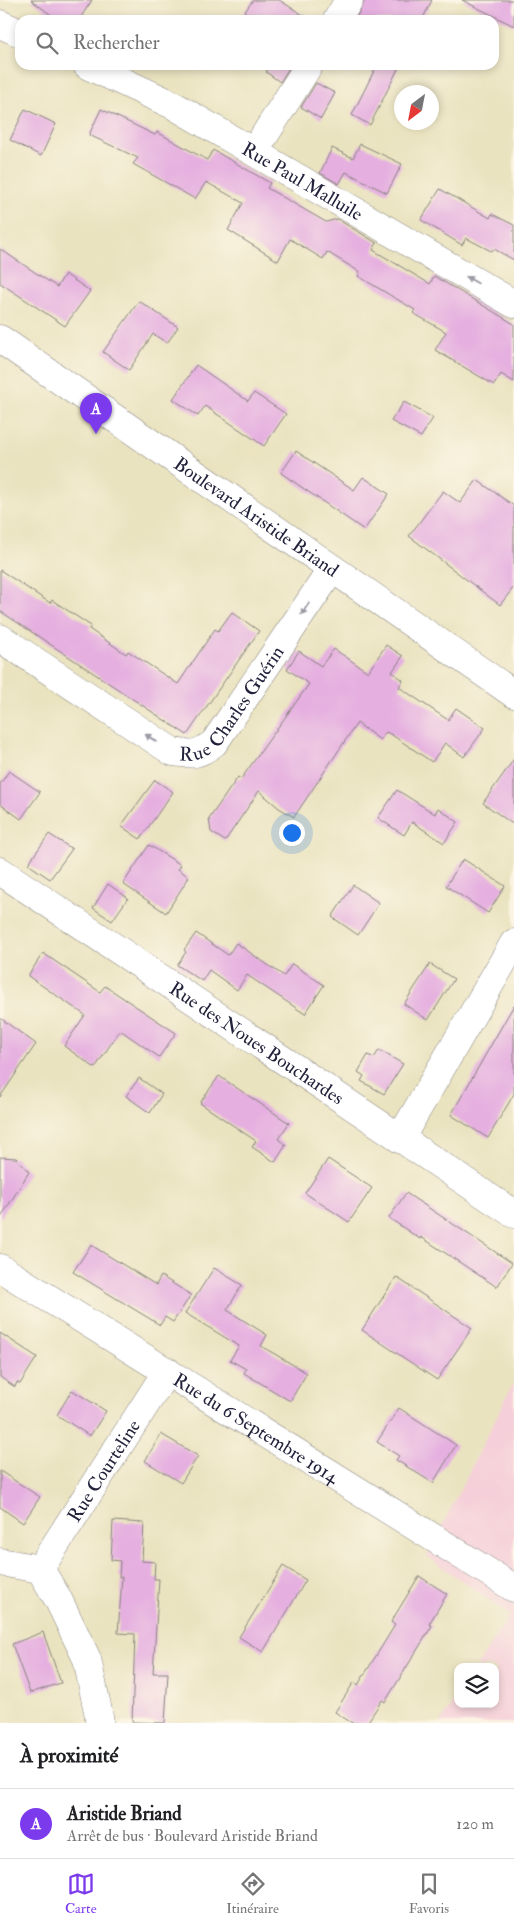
<!DOCTYPE html>
<html lang="fr">
<head>
<meta charset="utf-8">
<style>
	body { margin:0; font-family:"IM FELL Double Pica",serif; background:#f2f2f2; color:#202124 }
	.controls { position:absolute; right:15px; bottom:15px; display:grid; overflow:hidden; border-radius:10px; box-shadow:0 2px 8px #0003 }
	.controls button { width:45px; height:45px; display:grid; place-items:center; padding:0; border:0; border-bottom:1px solid #e0e0e0; background:#fff; color:#202124; font:25px sans-serif }
	.compass { position:absolute; left:394px; top:85px; width:45px; height:45px; border-radius:50%; background:#fff; box-shadow:0 2px 8px #0003; rotate:212deg }
	.you { position:absolute; left:291px; top:832px; width:18px; height:18px; margin:-12px; border:4px solid #fff; border-radius:50%; background:#1a73e8; box-shadow:0 0 0 8px #1a73e833 }
	.badge { display:grid; place-items:center; width:32px; height:32px; border-radius:50%; background:#7c3aed; color:#fff; font-size:16px; font-weight:700 }
	.pin { position:absolute; translate:-50% -41px; filter:drop-shadow(0 1px 2px #0008) }
	.pin::after { content:''; position:absolute; top:26px; width:18px; height:15px; background:inherit; clip-path:polygon(0 0,100% 0,50% 100%) }
	.list { margin:0; padding:0; list-style:none }
	h2 { display:flex; justify-content:space-between; align-items:center; height:65px; margin:0; padding:0 20px; font-size:21px }
	h2 small { font-size:16px; font-weight:400; color:#757577 }
	.list li { display:grid; grid-template-columns:32px 1fr auto; gap:15px; align-items:center; box-sizing:border-box; height:70px; padding:0 20px; border-top:1px solid #e0e0e0 }
	.list b { display:block; font-size:19px; white-space:nowrap }
	.list p { margin:0; font-size:16px; white-space:nowrap; color:#757577 }
	.list em { font-size:16px; font-style:normal; color:#757577 }
	.icon { flex:none; width:28px; height:28px; fill:none; stroke:currentColor; stroke-width:2; stroke-linecap:round; stroke-linejoin:round }
	.map { position:relative; flex:none; width:514px; height:1723px; overflow:hidden }
	.search { position:absolute; background:#fff; box-shadow:0 2px 8px #0003; left:15px; right:15px; top:15px; height:55px; display:flex; align-items:center; gap:12px; box-sizing:border-box; padding:0 18px; border-radius:15px; color:#757577; font-size:19px }
	.sheet { height:135px; background:#fff }
	nav { display:flex; justify-content:space-around; align-items:center; box-sizing:border-box; height:70px; border-top:1px solid #e0e0e0; background:#fff; font-size:14px; color:#757577 }
	nav a { display:grid; justify-items:center; gap:2px }
	nav .on { color:#7c3aed }
	.map>svg:first-child { display:block }
</style>
</head>
<body>
<div class="map">
<svg width="514" height="1723" viewBox="0 0 514 1723">
	<rect width="100%" height="100%" fill="#fcf5e5"/>
	<filter id="ink" filterUnits="userSpaceOnUse"><feTurbulence type="fractalNoise" baseFrequency=".02" numOctaves="2"/><feDisplacementMap in="SourceGraphic" scale="10" xChannelSelector="R" yChannelSelector="G"/><feConvolveMatrix kernelMatrix="1 2 1 2 8 2 1 2 1" color-interpolation-filters="sRGB"/></filter>
	<filter id="wash" filterUnits="userSpaceOnUse"><feTurbulence type="fractalNoise" baseFrequency=".0096" numOctaves="4" result="noise"/><feDisplacementMap in="SourceGraphic" scale="20" xChannelSelector="R" yChannelSelector="G"/><feGaussianBlur stdDeviation="1.12" result="paint"/><feColorMatrix in="noise" values="0 0 0 0 0 0 0 0 0 0 0 0 0 0 0 0 0 1.4 0 .05"/><feComposite in="paint" operator="in"/></filter>
	<g filter="url(#wash)">
		<rect width="100%" height="100%" fill="#eae3c0"/>
		<path fill="#f5cfd9" d="M 514,1382 L 514,1723 L 440,1723 L 458,1695 L 458,1704 L 495,1704 L 495,1667 L 476,1667 L 510,1615 L 427,1556 Z"/>
		<g id="blocks">
			<g fill="#e5afe0">
				<path d="M 31,0 L 92,0 L 79,20 L 58,20 Z"/>
				<path d="M 253,0 L 279,0 L 311,20 L 239,20 Z"/>
				<path d="M 365,0 L 432,0 L 422,20 L 355,20 Z"/>
				<path d="M 462,0 L 514,0 L 514,26 Z"/>
				<path d="M 270,65 L 284,65 L 289,68 L 280,82 L 266,72 Z"/>
				<path d="M 377,65 L 400,65 L 370,125 L 352,115 Z"/>
				<path d="M 316,83 L 335,93 L 321,119 L 301,107 Z"/>
				<path d="M 25,109 L 56,124 L 41,156 L 10,140 Z"/>
				<path d="M 101,109 L 155,135 L 157,132 L 207,160 L 213,150 L 270,183 L 267,188 L 326,222 L 337,219 L 377,243 L 373,250 L 430,284 L 434,276 L 514,324 L 514,382 L 501,374 L 494,385 L 435,350 L 446,332 L 413,313 L 415,310 L 358,276 L 360,272 L 327,252 L 323,259 L 290,239 L 278,261 L 228,230 L 243,203 L 206,182 L 195,199 L 133,164 L 138,158 L 89,135 Z"/>
				<path d="M 360,144 L 402,164 L 387,193 L 346,172 L 339,184 L 320,173 L 332,148 L 353,158 Z"/>
				<path d="M 440,189 L 490,218 L 492,214 L 514,225 L 514,260 L 494,249 L 491,251 L 466,238 L 462,245 L 421,220 Z"/>
				<path d="M 0,249 L 57,287 L 65,274 L 90,291 L 65,326 L 0,283 Z"/>
				<path d="M 139,301 L 178,327 L 167,343 L 153,334 L 129,370 L 103,352 Z"/>
				<path d="M 196,365 L 248,401 L 254,393 L 286,414 L 264,446 L 205,406 L 198,416 L 173,399 Z"/>
				<path d="M 404,402 L 433,418 L 421,437 L 391,421 Z"/>
				<path d="M 296,451 L 354,490 L 363,477 L 389,494 L 364,530 L 281,473 Z"/>
				<path d="M 477,480 L 514,506 L 514,587 L 500,605 L 409,536 L 443,491 L 460,503 Z"/>
				<path d="M 0,570 L 50,603 L 52,600 L 91,626 L 89,629 L 126,654 L 128,651 L 178,684 L 215,629 L 218,631 L 232,612 L 259,631 L 187,735 L 0,611 Z"/>
				<path d="M 386,645 L 403,656 L 392,672 L 403,680 L 399,687 L 448,720 L 456,708 L 485,728 L 464,757 L 445,743 L 432,762 L 392,735 L 386,732 L 380,740 L 357,723 L 294,817 L 279,808 L 259,791 L 225,841 L 211,832 L 209,819 L 238,777 L 241,779 L 309,684 L 287,669 L 299,651 L 321,666 L 334,649 L 368,672 Z"/>
				<path d="M 514,759 L 514,825 L 483,803 Z"/>
				<path d="M 9,771 L 40,792 L 21,819 L 0,804 L 0,784 Z"/>
				<path d="M 155,780 L 173,792 L 140,839 L 121,826 Z"/>
				<path d="M 397,790 L 435,814 L 438,808 L 458,822 L 444,843 L 412,822 L 404,835 L 378,818 Z"/>
				<path d="M 49,834 L 72,849 L 50,879 L 28,864 Z"/>
				<path d="M 149,845 L 181,865 L 178,869 L 189,877 L 166,913 L 123,884 Z"/>
				<path d="M 463,859 L 505,886 L 488,913 L 446,886 Z"/>
				<path d="M 108,884 L 128,898 L 112,921 L 93,908 Z"/>
				<path d="M 353,885 L 379,903 L 358,935 L 332,917 Z"/>
				<path d="M 196,933 L 228,955 L 236,943 L 284,976 L 292,964 L 324,985 L 305,1014 L 247,975 L 237,990 L 209,970 L 202,981 L 177,965 L 186,952 L 184,950 Z"/>
				<path d="M 43,953 L 100,992 L 105,986 L 176,1033 L 159,1057 L 120,1030 L 95,1068 L 64,1046 L 85,1015 L 28,976 Z"/>
				<path d="M 430,964 L 454,979 L 428,1020 L 404,1004 Z"/>
				<path d="M 514,1005 L 514,1094 L 488,1138 L 451,1115 Z"/>
				<path d="M 0,1018 L 36,1044 L 0,1097 Z"/>
				<path d="M 379,1050 L 403,1064 L 384,1094 L 361,1081 L 364,1076 L 358,1072 L 368,1055 L 374,1058 Z"/>
				<path d="M 219,1076 L 289,1123 L 278,1139 L 286,1145 L 275,1162 L 252,1147 L 256,1141 L 200,1103 Z"/>
				<path d="M 139,1078 L 162,1094 L 150,1113 L 126,1096 Z"/>
				<path d="M 0,1157 L 16,1158 L 29,1172 L 0,1219 Z"/>
				<path d="M 328,1159 L 372,1188 L 349,1222 L 305,1193 Z"/>
				<path d="M 406,1193 L 512,1263 L 497,1287 L 421,1237 L 420,1239 L 389,1218 Z"/>
				<path d="M 91,1245 L 156,1285 L 161,1276 L 191,1295 L 173,1322 L 165,1317 L 160,1325 L 73,1272 Z"/>
				<path d="M 214,1268 L 242,1285 L 227,1310 L 267,1335 L 261,1346 L 307,1373 L 290,1401 L 244,1373 L 246,1369 L 230,1360 L 239,1346 L 185,1313 Z"/>
				<path d="M 396,1277 L 472,1328 L 437,1380 L 362,1330 Z"/>
				<path d="M 0,1333 L 37,1357 L 20,1384 L 17,1382 L 15,1387 L 0,1377 Z"/>
				<path d="M 72,1390 L 106,1411 L 90,1436 L 57,1415 Z"/>
				<path d="M 399,1408 L 456,1445 L 433,1483 L 396,1460 L 399,1456 L 377,1442 Z"/>
				<path d="M 161,1434 L 198,1456 L 181,1483 L 145,1461 Z"/>
				<path d="M 0,1471 L 40,1497 L 23,1523 L 0,1507 Z"/>
				<path d="M 113,1521 L 144,1523 L 142,1561 L 155,1562 L 154,1579 L 159,1579 L 153,1673 L 168,1673 L 165,1723 L 132,1722 L 135,1634 L 118,1633 L 122,1577 L 119,1577 L 120,1561 L 111,1560 Z"/>
				<path d="M 283,1566 L 306,1580 L 263,1652 L 239,1637 Z"/>
				<path d="M 419,1576 L 447,1594 L 429,1624 L 432,1626 L 385,1702 L 382,1700 L 367,1723 L 352,1723 L 335,1712 L 354,1682 L 358,1685 L 395,1625 L 391,1622 Z"/>
				<path d="M 43,1632 L 61,1683 L 30,1693 L 12,1644 Z"/>
			</g>
		</g>
	</g>
	<g filter="url(#ink)">
		<use href="#blocks" fill-opacity="0" stroke="#86827e" stroke-width="1"/>
		<g fill="none" stroke-linecap="round" stroke-linejoin="round">
			<g stroke="#86827e" stroke-width="29">
				<g id="minor">
					<path d="M 337,20 L 349,0"/>
					<path d="M 0,24 L 20,33"/>
					<path id="s1" d="M 87,65 L 173,105 L 514,304"/>
					<path d="M 254,152 L 309,65"/>
					<path id="s2" d="M 0,638 L 173,752 C 192,755 198,755 214,743 L 332,569"/>
					<path id="s3" d="M 0,871 L 514,1214"/>
					<path d="M 400,1139 L 514,943"/>
					<path id="s4" d="M 0,1268 L 514,1588"/>
					<path d="M 0,1562 L 40,1569"/>
					<path id="s5" d="M 99,1723 L 99,1716 L 87,1659 L 58,1599 L 40,1569 L 167,1371"/>
				</g>
			</g>
			<g stroke="#86827e" stroke-width="29">
				<g id="major">
					<path id="s6" d="M 0,339 L 514,694"/>
				</g>
			</g>
			<use href="#minor" stroke="#fff" stroke-width="28"/>
			<use href="#major" stroke="#fff" stroke-width="28"/>
		</g>
		<defs><path id="oneway-solid" d="M-6-.8H1V-3.2L6.5 0L1 3.2V.8H-6Z" transform="scale(1.25)"/></defs>
		<g fill="#9c9ca7">
			<use href="#oneway-solid" transform="translate(472 280) rotate(-150)"/>
			<use href="#oneway-solid" transform="translate(305 609) rotate(124)"/>
			<use href="#oneway-solid" transform="translate(151 738) rotate(-147)"/>
		</g>
	</g>
	<g text-anchor="middle" stroke-width="4" stroke-linejoin="round" paint-order="stroke">
		<g font-size="19" fill="#22223b" stroke="#fcf5e5">
			<text dy="7" stroke="none"><textPath href="#s1" startOffset="245">Rue Paul Malluile</textPath></text>
			<text dy="7" stroke="none"><textPath href="#s6" startOffset="312">Boulevard Aristide Briand</textPath></text>
			<text dy="7" stroke="none"><textPath href="#s2" startOffset="290">Rue Charles Guérin</textPath></text>
			<text dy="7" stroke="none"><textPath href="#s3" startOffset="309">Rue des Noues Bouchardes</textPath></text>
			<text dy="7" stroke="none"><textPath href="#s4" startOffset="302">Rue du 6 Septembre 1914</textPath></text>
			<text dy="7" stroke="none"><textPath href="#s5" startOffset="284">Rue Courteline</textPath></text>
		</g>
	</g>
</svg>
<div class="controls">
<button><svg class="icon" aria-label="layers" viewBox="0 0 24 24"><path d="M12 4l9 5-9 5-9-5zM3 14l9 5 9-5"/></svg></button>
</div>
<svg class="compass" viewBox="-18 -18 36 36"><path d="M0-13l5 13h-10z" fill="#e53935"/><path d="M0 13l5-13h-10z" fill="#757577"/></svg>
<div class="you"></div>
<div class="pin badge" style="left:96px;top:434px">A</div>
<div class="search"><svg class="icon" aria-label="search" viewBox="0 0 24 24"><circle cx="10" cy="10" r="6"/><path d="M15 15l6 6"/></svg>Rechercher</div>
</div>
<section class="sheet">
<h2>À proximité<small></small></h2>
<ul class="list">
<li><span class="badge">A</span><div><b>Aristide Briand</b><p>Arrêt de bus · Boulevard Aristide Briand</p></div><em>120 m</em></li>
</ul>
</section>
<nav>
<a class="on"><svg class="icon" aria-label="map" viewBox="0 0 24 24"><path d="M3 6l6-2 6 2 6-2v14l-6 2-6-2-6 2zM9 4v14M15 6v14"/></svg>Carte</a>
<a><svg class="icon" aria-label="directions" viewBox="0 0 24 24"><path d="M12 3l9 9-9 9-9-9zM9 14v-3h6M13 9l2 2-2 2"/></svg>Itinéraire</a>
<a><svg class="icon" aria-label="saved" viewBox="0 0 24 24"><path d="M7 4h10v16l-5-4-5 4z"/></svg>Favoris</a>
</nav>
</body>
</html>
